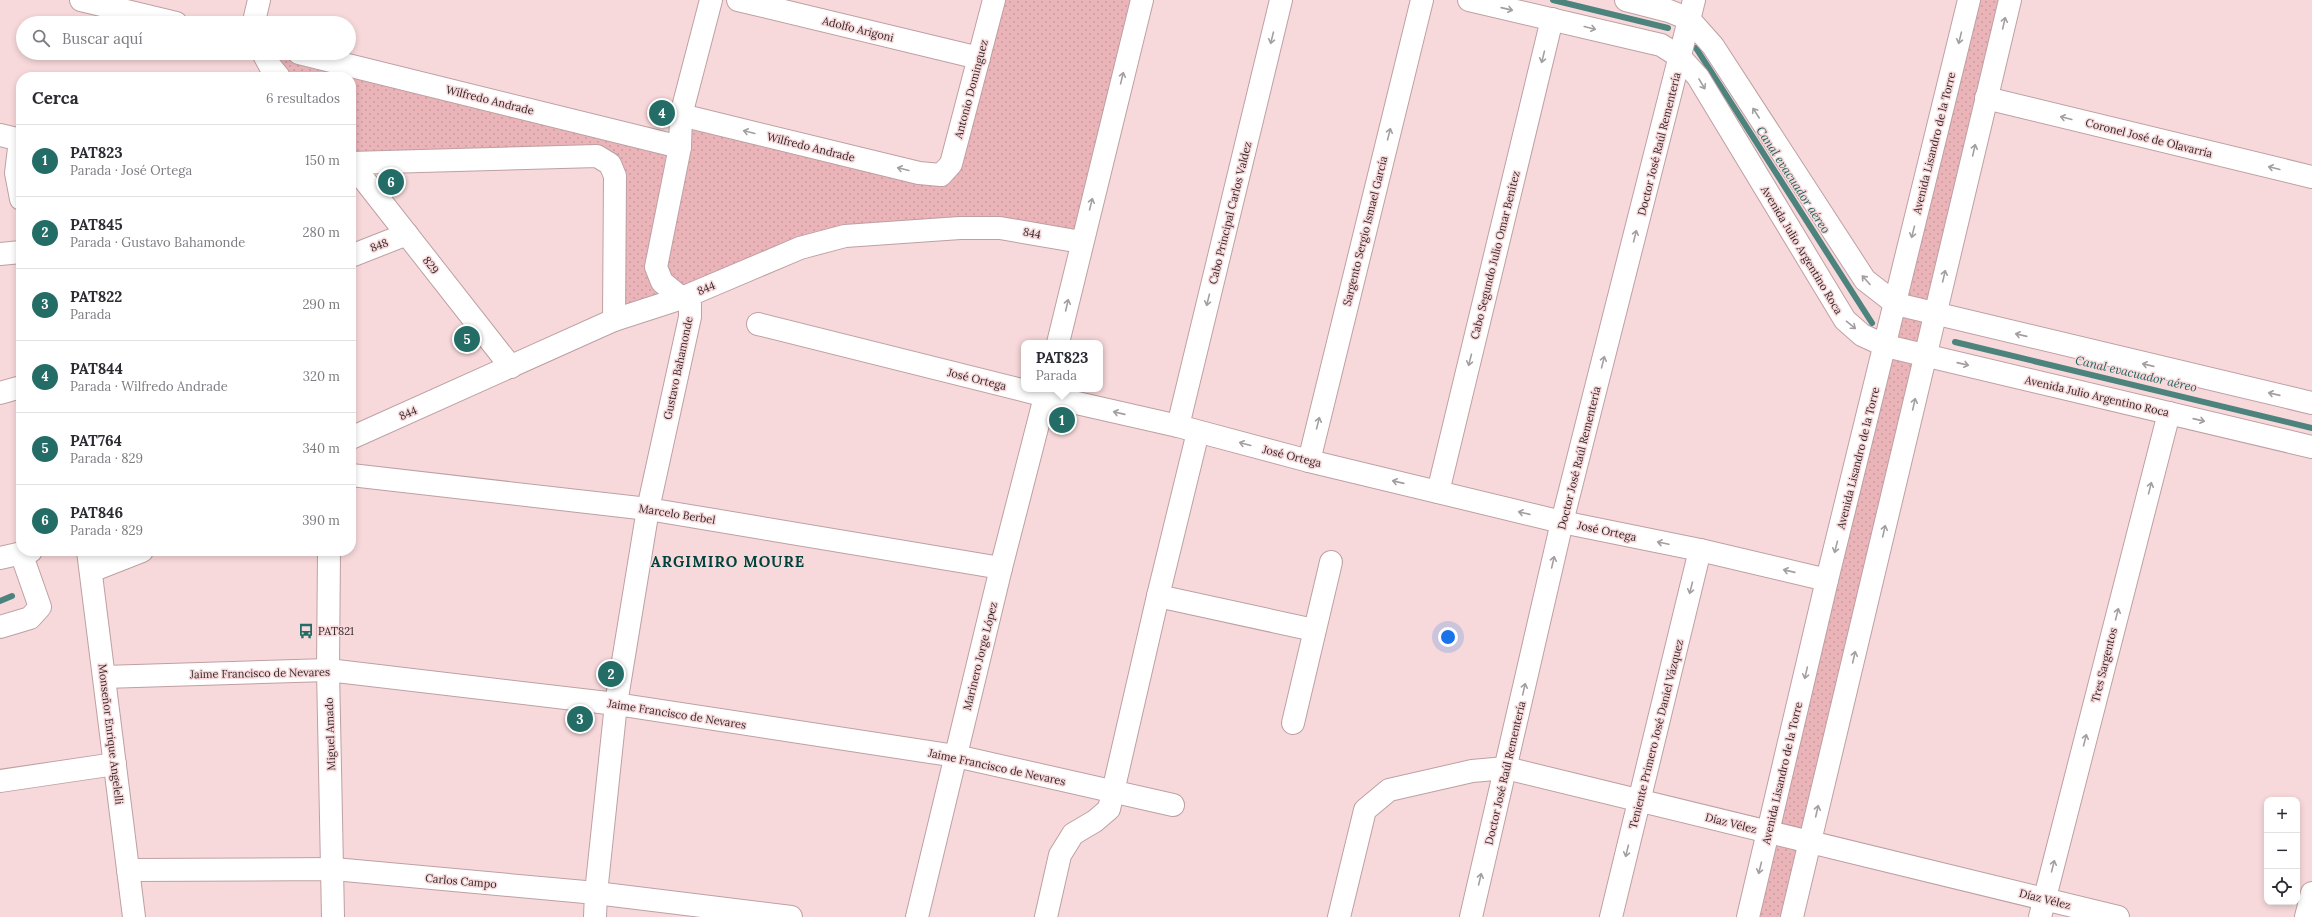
<!DOCTYPE html>
<html lang="es">
<head>
<meta charset="utf-8">
<style>
	body { margin:0; font-family:Lora,serif; background:#f7f7f7; color:#2b2b33 }
	.controls { position:absolute; right:12px; bottom:12px; display:grid; overflow:hidden; border-radius:8px; box-shadow:0 2px 6px #0003 }
	.controls button { width:36px; height:36px; display:grid; place-items:center; padding:0; border:0; border-bottom:1px solid #e1e1e2; background:#fff; color:#2b2b33; font:20px sans-serif }
	.you { position:absolute; left:1448px; top:637px; width:14px; height:14px; margin:-10px; border:3px solid #fff; border-radius:50%; background:#1a73e8; box-shadow:0 0 0 6px #1a73e833 }
	.badge { display:grid; place-items:center; width:26px; height:26px; border-radius:50%; background:#246d66; color:#fff; font-size:13px; font-weight:700 }
	.pin { position:absolute; translate:-50% -50%; border:2px solid #fff; box-shadow:0 1px 4px #0006 }
	.popup { position:absolute; left:1021px; top:340px; width:82px; height:52px; box-sizing:border-box; display:grid; place-content:center; border-radius:8px; background:#fff; filter:drop-shadow(0 1px 3px #0005); font-size:13px; white-space:nowrap; color:#7c7c81 }
	.popup b { font-size:15px; color:#2b2b33 }
	.popup::after { content:''; position:absolute; left:50%; top:100%; margin-left:-8px; border:8px solid transparent; border-top-color:#fff }
	.list { margin:0; padding:0; list-style:none }
	h2 { display:flex; justify-content:space-between; align-items:center; height:52px; margin:0; padding:0 16px; font-size:17px }
	h2 small { font-size:13px; font-weight:400; color:#7c7c81 }
	.list li { display:grid; grid-template-columns:26px 1fr auto; gap:12px; align-items:center; box-sizing:border-box; height:72px; padding:0 16px; border-top:1px solid #e1e1e2 }
	.list b { display:block; font-size:15px; white-space:nowrap }
	.list p { margin:0; font-size:13px; white-space:nowrap; color:#7c7c81 }
	.list em { font-size:13px; font-style:normal; color:#7c7c81 }
	.icon { flex:none; width:22px; height:22px; fill:none; stroke:currentColor; stroke-width:2; stroke-linecap:round; stroke-linejoin:round }
	.map { position:relative; flex:none; width:2312px; height:917px; overflow:hidden }
	.search { position:absolute; background:#fff; box-shadow:0 2px 6px #0003; left:16px; top:16px; width:340px; height:44px; display:flex; align-items:center; gap:10px; box-sizing:border-box; padding:0 14px; border-radius:22px; color:#7c7c81; font-size:15px }
	.panel { position:absolute; background:#fff; box-shadow:0 2px 6px #0003; left:16px; top:72px; width:340px; height:484px; border-radius:16px }
	.map>svg:first-child { display:block }
</style>
</head>
<body>
<div class="map">
<svg width="2312" height="917" viewBox="0 0 2312 917">
	<defs>
		<pattern id="grass-dots" width="8" height="8" patternUnits="userSpaceOnUse"><rect width="8" height="8" fill="#eab4b9"/><path d="M2 2h.1M6 6h.1" fill="none" stroke="#c99b9f" stroke-width="1.8" stroke-linecap="round"/></pattern>
	</defs>
	<rect width="100%" height="100%" fill="#f8d9db"/>
	<g fill="url(#grass-dots)">
		<path d="M 994,0 L 1142,0 L 1081,242 L 1000,228 L 845,236 L 614,320 L 610,164 L 351,163 L 351,77 L 279,77 L 263,53 L 299,53 L 680,147 L 681,115 L 941,175 Z"/>
		<path d="M 1969,0 L 2010,0 L 1792,917 L 1748,917 Z"/>
	</g>
	<g fill="none" stroke-linecap="round" stroke-linejoin="round">
		<g stroke="#4c837d" stroke-width="6">
			<path d="M 1553,0 L 1668,28"/>
			<path d="M 1696,48 L 1872,323"/>
			<path d="M 1955,342 L 2312,428"/>
			<path d="M 0,601 L 12,596"/>
		</g>
		<g stroke="#bea0a3" stroke-width="24">
			<g id="minor">
				<path d="M 81,0 L 176,23"/>
				<path d="M 738,0 L 979,58"/>
				<path d="M 256,23 L 255,17 L 259,0"/>
				<path d="M 263,53 L 270,66 L 279,77"/>
				<path d="M 299,53 L 680,147"/>
				<path d="M 1986,98 L 2312,177"/>
				<path d="M 681,115 L 919,173 L 941,175 L 951,164 L 994,0"/>
				<path d="M 0,135 L 21,140"/>
				<path d="M 20,140 L 16,173 L 21,199"/>
				<path d="M 351,163 L 597,156 L 610,164 L 615,176 L 614,320"/>
				<path d="M 351,163 L 511,367"/>
				<path d="M 0,254 L 21,252"/>
				<path d="M 351,256 L 407,234"/>
				<path d="M 758,324 L 1046,396 L 1178,426 L 1309,461 L 1562,522 L 1700,550 L 1827,580"/>
				<path d="M 1058,343 L 1142,0"/>
				<path d="M 0,393 L 21,387"/>
				<path d="M 1178,426 L 1281,0"/>
				<path d="M 351,438 L 614,320 L 682,298 L 800,248 L 845,236 L 960,228 L 1000,228 L 1081,242"/>
				<path d="M 1309,461 L 1422,0"/>
				<path d="M 351,475 L 648,509 L 1001,568"/>
				<path d="M 1438,492 L 1552,19"/>
				<path d="M 88,551 L 134,917"/>
				<path d="M 329,551 L 328,670 L 333,917"/>
				<path d="M 0,558 L 31,551"/>
				<path d="M 91,571 L 142,551"/>
				<path d="M 1158,596 L 1314,630"/>
				<path d="M 0,627 L 30,618 L 40,607 L 21,553"/>
				<path d="M 104,677 L 328,670 L 616,704 L 956,756 L 1173,805"/>
				<path d="M 1293,723 L 1331,562"/>
				<path d="M 0,781 L 115,764"/>
				<path d="M 128,870 L 334,869 L 596,893 L 791,917"/>
				<path d="M 595,917 L 596,893 L 616,704 L 648,509 L 690,317 L 690,305 L 662,282 L 656,267 L 680,147 L 681,115 L 711,0"/>
				<path d="M 917,917 L 1001,568 L 1047,389"/>
				<path d="M 1046,917 L 1060,855 L 1073,834 L 1095,821 L 1109,809 L 1158,596 L 1198,432"/>
				<path d="M 1339,917 L 1365,810 L 1389,790 L 1472,771 L 1506,768 L 2118,917"/>
				<path d="M 1471,917 L 1562,522 L 1694,0"/>
				<path d="M 1611,917 L 1700,550"/>
				<path d="M 2040,917 L 2169,413"/>
				<path d="M 2306,917 L 2312,893"/>
			</g>
		</g>
		<g stroke="#bea0a3" stroke-width="24">
			<g id="secondary">
				<path d="M 1469,0 L 1661,45 L 1680,57 L 1698,77 L 1845,320 L 1862,335 L 1886,346 L 2312,447"/>
				<path d="M 1626,0 L 1669,11 L 1689,19 L 1713,46 L 1865,280 L 1896,304 L 2312,403"/>
				<path d="M 1748,917 L 1827,580 L 1969,0"/>
				<path d="M 1792,917 L 2010,0"/>
			</g>
		</g>
		<use href="#minor" stroke="#fff" stroke-width="22"/>
		<use href="#secondary" stroke="#fff" stroke-width="22"/>
	</g>
	<defs><path id="oneway-shaft" d="M-6 0H5M1.5-3L5.5 0L1.5 3" fill="none" stroke-width="1.6" stroke-linecap="round" stroke-linejoin="round"/></defs>
	<g stroke="#a39e9f">
		<use href="#oneway-shaft" transform="translate(1507 9) rotate(13)"/>
		<use href="#oneway-shaft" transform="translate(2004 23) rotate(-77)"/>
		<use href="#oneway-shaft" transform="translate(1590 28) rotate(14)"/>
		<use href="#oneway-shaft" transform="translate(1272 38) rotate(104)"/>
		<use href="#oneway-shaft" transform="translate(1960 38) rotate(104)"/>
		<use href="#oneway-shaft" transform="translate(1543 57) rotate(104)"/>
		<use href="#oneway-shaft" transform="translate(1122 78) rotate(-76)"/>
		<use href="#oneway-shaft" transform="translate(1702 84) rotate(59)"/>
		<use href="#oneway-shaft" transform="translate(1756 113) rotate(-123)"/>
		<use href="#oneway-shaft" transform="translate(2066 118) rotate(-166)"/>
		<use href="#oneway-shaft" transform="translate(749 132) rotate(-166)"/>
		<use href="#oneway-shaft" transform="translate(1389 134) rotate(-76)"/>
		<use href="#oneway-shaft" transform="translate(1974 150) rotate(-77)"/>
		<use href="#oneway-shaft" transform="translate(2274 168) rotate(-166)"/>
		<use href="#oneway-shaft" transform="translate(903 169) rotate(-166)"/>
		<use href="#oneway-shaft" transform="translate(1091 204) rotate(-76)"/>
		<use href="#oneway-shaft" transform="translate(1913 232) rotate(104)"/>
		<use href="#oneway-shaft" transform="translate(1635 236) rotate(-76)"/>
		<use href="#oneway-shaft" transform="translate(1944 276) rotate(-77)"/>
		<use href="#oneway-shaft" transform="translate(1866 280) rotate(-132)"/>
		<use href="#oneway-shaft" transform="translate(1208 300) rotate(104)"/>
		<use href="#oneway-shaft" transform="translate(1067 305) rotate(-77)"/>
		<use href="#oneway-shaft" transform="translate(1851 325) rotate(39)"/>
		<use href="#oneway-shaft" transform="translate(2021 335) rotate(-167)"/>
		<use href="#oneway-shaft" transform="translate(1470 360) rotate(104)"/>
		<use href="#oneway-shaft" transform="translate(1603 362) rotate(-76)"/>
		<use href="#oneway-shaft" transform="translate(1963 364) rotate(13)"/>
		<use href="#oneway-shaft" transform="translate(2148 365) rotate(-167)"/>
		<use href="#oneway-shaft" transform="translate(2274 394) rotate(-167)"/>
		<use href="#oneway-shaft" transform="translate(1914 404) rotate(-77)"/>
		<use href="#oneway-shaft" transform="translate(1119 413) rotate(-167)"/>
		<use href="#oneway-shaft" transform="translate(2199 420) rotate(13)"/>
		<use href="#oneway-shaft" transform="translate(1318 423) rotate(-76)"/>
		<use href="#oneway-shaft" transform="translate(1245 444) rotate(-165)"/>
		<use href="#oneway-shaft" transform="translate(1398 482) rotate(-167)"/>
		<use href="#oneway-shaft" transform="translate(2150 488) rotate(-76)"/>
		<use href="#oneway-shaft" transform="translate(1524 513) rotate(-167)"/>
		<use href="#oneway-shaft" transform="translate(1884 531) rotate(-77)"/>
		<use href="#oneway-shaft" transform="translate(1663 543) rotate(-168)"/>
		<use href="#oneway-shaft" transform="translate(1836 547) rotate(104)"/>
		<use href="#oneway-shaft" transform="translate(1553 562) rotate(-77)"/>
		<use href="#oneway-shaft" transform="translate(1789 571) rotate(-167)"/>
		<use href="#oneway-shaft" transform="translate(1691 588) rotate(104)"/>
		<use href="#oneway-shaft" transform="translate(2117 614) rotate(-76)"/>
		<use href="#oneway-shaft" transform="translate(1854 657) rotate(-77)"/>
		<use href="#oneway-shaft" transform="translate(1806 673) rotate(103)"/>
		<use href="#oneway-shaft" transform="translate(1524 689) rotate(-77)"/>
		<use href="#oneway-shaft" transform="translate(2085 740) rotate(-76)"/>
		<use href="#oneway-shaft" transform="translate(1817 811) rotate(-77)"/>
		<use href="#oneway-shaft" transform="translate(1627 851) rotate(104)"/>
		<use href="#oneway-shaft" transform="translate(2053 866) rotate(-76)"/>
		<use href="#oneway-shaft" transform="translate(1760 868) rotate(104)"/>
		<use href="#oneway-shaft" transform="translate(1480 879) rotate(-77)"/>
	</g>
	<defs>
		<g id="bus-bare" transform="scale(1.2)"><path d="M-5-6H5V4H4V6H2V4H-2V6H-4V4H-5ZM-3.5-4V0h7V-4ZM-3.5 1.2v1.5H-2V1.2ZM2 1.2v1.5H3.5V1.2Z" fill="#246d66" stroke="#f8d9db" stroke-width="2.5" paint-order="stroke"/></g>
	</defs>
	<g fill-rule="evenodd">
		<use href="#bus-bare" x="306" y="631"/>
	</g>
	<g text-anchor="middle" stroke-width="3" stroke-linejoin="round" paint-order="stroke">
		<g font-size="11" fill="#332829" stroke="#f8d9db">
			<text transform="translate(858 29) rotate(14)" y="4">Adolfo Arigoni</text>
			<text transform="translate(971 89) rotate(-75)" y="4">Antonio Dominguez</text>
			<text transform="translate(490 100) rotate(14)" y="4">Wilfredo Andrade</text>
			<text transform="translate(2149 138) rotate(14)" y="4">Coronel José de Olavarría</text>
			<text transform="translate(1934 143) rotate(-76)" y="4">Avenida Lisandro de la Torre</text>
			<text transform="translate(1659 144) rotate(-76)" y="4">Doctor José Raúl Rementería</text>
			<text transform="translate(811 147) rotate(14)" y="4">Wilfredo Andrade</text>
			<text transform="translate(1230 213) rotate(-76)" y="4">Cabo Principal Carlos Valdez</text>
			<text transform="translate(1365 231) rotate(-76)" y="4">Sargento Sergio Ismael García</text>
			<text transform="translate(1032 233) rotate(10)" y="4">844</text>
			<text transform="translate(379 245) rotate(-21)" y="4">848</text>
			<text transform="translate(1802 250) rotate(59)" y="4">Avenida Julio Argentino Roca</text>
			<text transform="translate(1495 255) rotate(-76)" y="4">Cabo Segundo Julio Omar Benítez</text>
			<text transform="translate(431 265) rotate(52)" y="4">829</text>
			<text transform="translate(706 288) rotate(-23)" y="4">844</text>
			<text transform="translate(678 368) rotate(-78)" y="4">Gustavo Bahamonde</text>
			<text transform="translate(977 379) rotate(14)" y="4">José Ortega</text>
			<text transform="translate(2097 396) rotate(13)" y="4">Avenida Julio Argentino Roca</text>
			<text transform="translate(408 413) rotate(-24)" y="4">844</text>
			<text transform="translate(1292 456) rotate(14)" y="4">José Ortega</text>
			<text transform="translate(1579 458) rotate(-76)" y="4">Doctor José Raúl Rementería</text>
			<text transform="translate(1858 458) rotate(-76)" y="4">Avenida Lisandro de la Torre</text>
			<text transform="translate(677 514) rotate(9)" y="4">Marcelo Berbel</text>
			<text transform="translate(1607 531) rotate(12)" y="4">José Ortega</text>
			<text transform="translate(980 656) rotate(-76)" y="4">Marinero Jorge López</text>
			<text transform="translate(2104 665) rotate(-76)" y="4">Tres Sargentos</text>
			<text transform="translate(260 673) rotate(-1)" y="4">Jaime Francisco de Nevares</text>
			<text transform="translate(677 714) rotate(9)" y="4">Jaime Francisco de Nevares</text>
			<text transform="translate(111 734) rotate(83)" y="4">Monseñor Enrique Angelelli</text>
			<text transform="translate(330 734) rotate(-92)" y="4">Miguel Amado</text>
			<text transform="translate(1656 734) rotate(-76)" y="4">Teniente Primero José Daniel Vázquez</text>
			<text transform="translate(997 767) rotate(12)" y="4">Jaime Francisco de Nevares</text>
			<text transform="translate(1505 773) rotate(-77)" y="4">Doctor José Raúl Rementería</text>
			<text transform="translate(1782 773) rotate(-77)" y="4">Avenida Lisandro de la Torre</text>
			<text transform="translate(1731 823) rotate(14)" y="4">Díaz Vélez</text>
			<text transform="translate(461 881) rotate(5)" y="4">Carlos Campo</text>
			<text transform="translate(2045 899) rotate(14)" y="4">Díaz Vélez</text>
		</g>
		<g font-size="11" fill="#332829" stroke="#f8d9db" text-anchor="start">
			<text x="318" y="635">PAT821</text>
		</g>
		<g font-size="12" font-style="italic" fill="#1f635d" stroke="#f8d9db">
			<text transform="translate(1793 180) rotate(57)" y="4">Canal evacuador aéreo</text>
			<text transform="translate(2136 374) rotate(13)" y="4">Canal evacuador aéreo</text>
		</g>
		<g font-size="15" font-weight="bold" letter-spacing="1" fill="#00423d" stroke="#f8d9db">
			<text x="728" y="567">ARGIMIRO MOURE</text>
		</g>
	</g>
</svg>
<div class="controls">
<button>+</button>
<button>−</button>
<button><svg class="icon" aria-label="locate" viewBox="0 0 24 24"><circle cx="12" cy="12" r="6"/><path d="M12 2v4M12 18v4M2 12h4M18 12h4"/></svg></button>
</div>
<div class="you"></div>
<div class="pin badge" style="left:1062px;top:420px">1</div>
<div class="popup"><b>PAT823</b>Parada</div>
<div class="pin badge" style="left:611px;top:674px">2</div>
<div class="pin badge" style="left:580px;top:719px">3</div>
<div class="pin badge" style="left:662px;top:113px">4</div>
<div class="pin badge" style="left:467px;top:339px">5</div>
<div class="pin badge" style="left:391px;top:182px">6</div>
<div class="search"><svg class="icon" aria-label="search" viewBox="0 0 24 24"><circle cx="10" cy="10" r="6"/><path d="M15 15l6 6"/></svg>Buscar aquí</div>
<section class="panel">
<h2>Cerca<small>6 resultados</small></h2>
<ul class="list">
<li><span class="badge">1</span><div><b>PAT823</b><p>Parada · José Ortega</p></div><em>150 m</em></li>
<li><span class="badge">2</span><div><b>PAT845</b><p>Parada · Gustavo Bahamonde</p></div><em>280 m</em></li>
<li><span class="badge">3</span><div><b>PAT822</b><p>Parada</p></div><em>290 m</em></li>
<li><span class="badge">4</span><div><b>PAT844</b><p>Parada · Wilfredo Andrade</p></div><em>320 m</em></li>
<li><span class="badge">5</span><div><b>PAT764</b><p>Parada · 829</p></div><em>340 m</em></li>
<li><span class="badge">6</span><div><b>PAT846</b><p>Parada · 829</p></div><em>390 m</em></li>
</ul>
</section>
</div>
</body>
</html>
